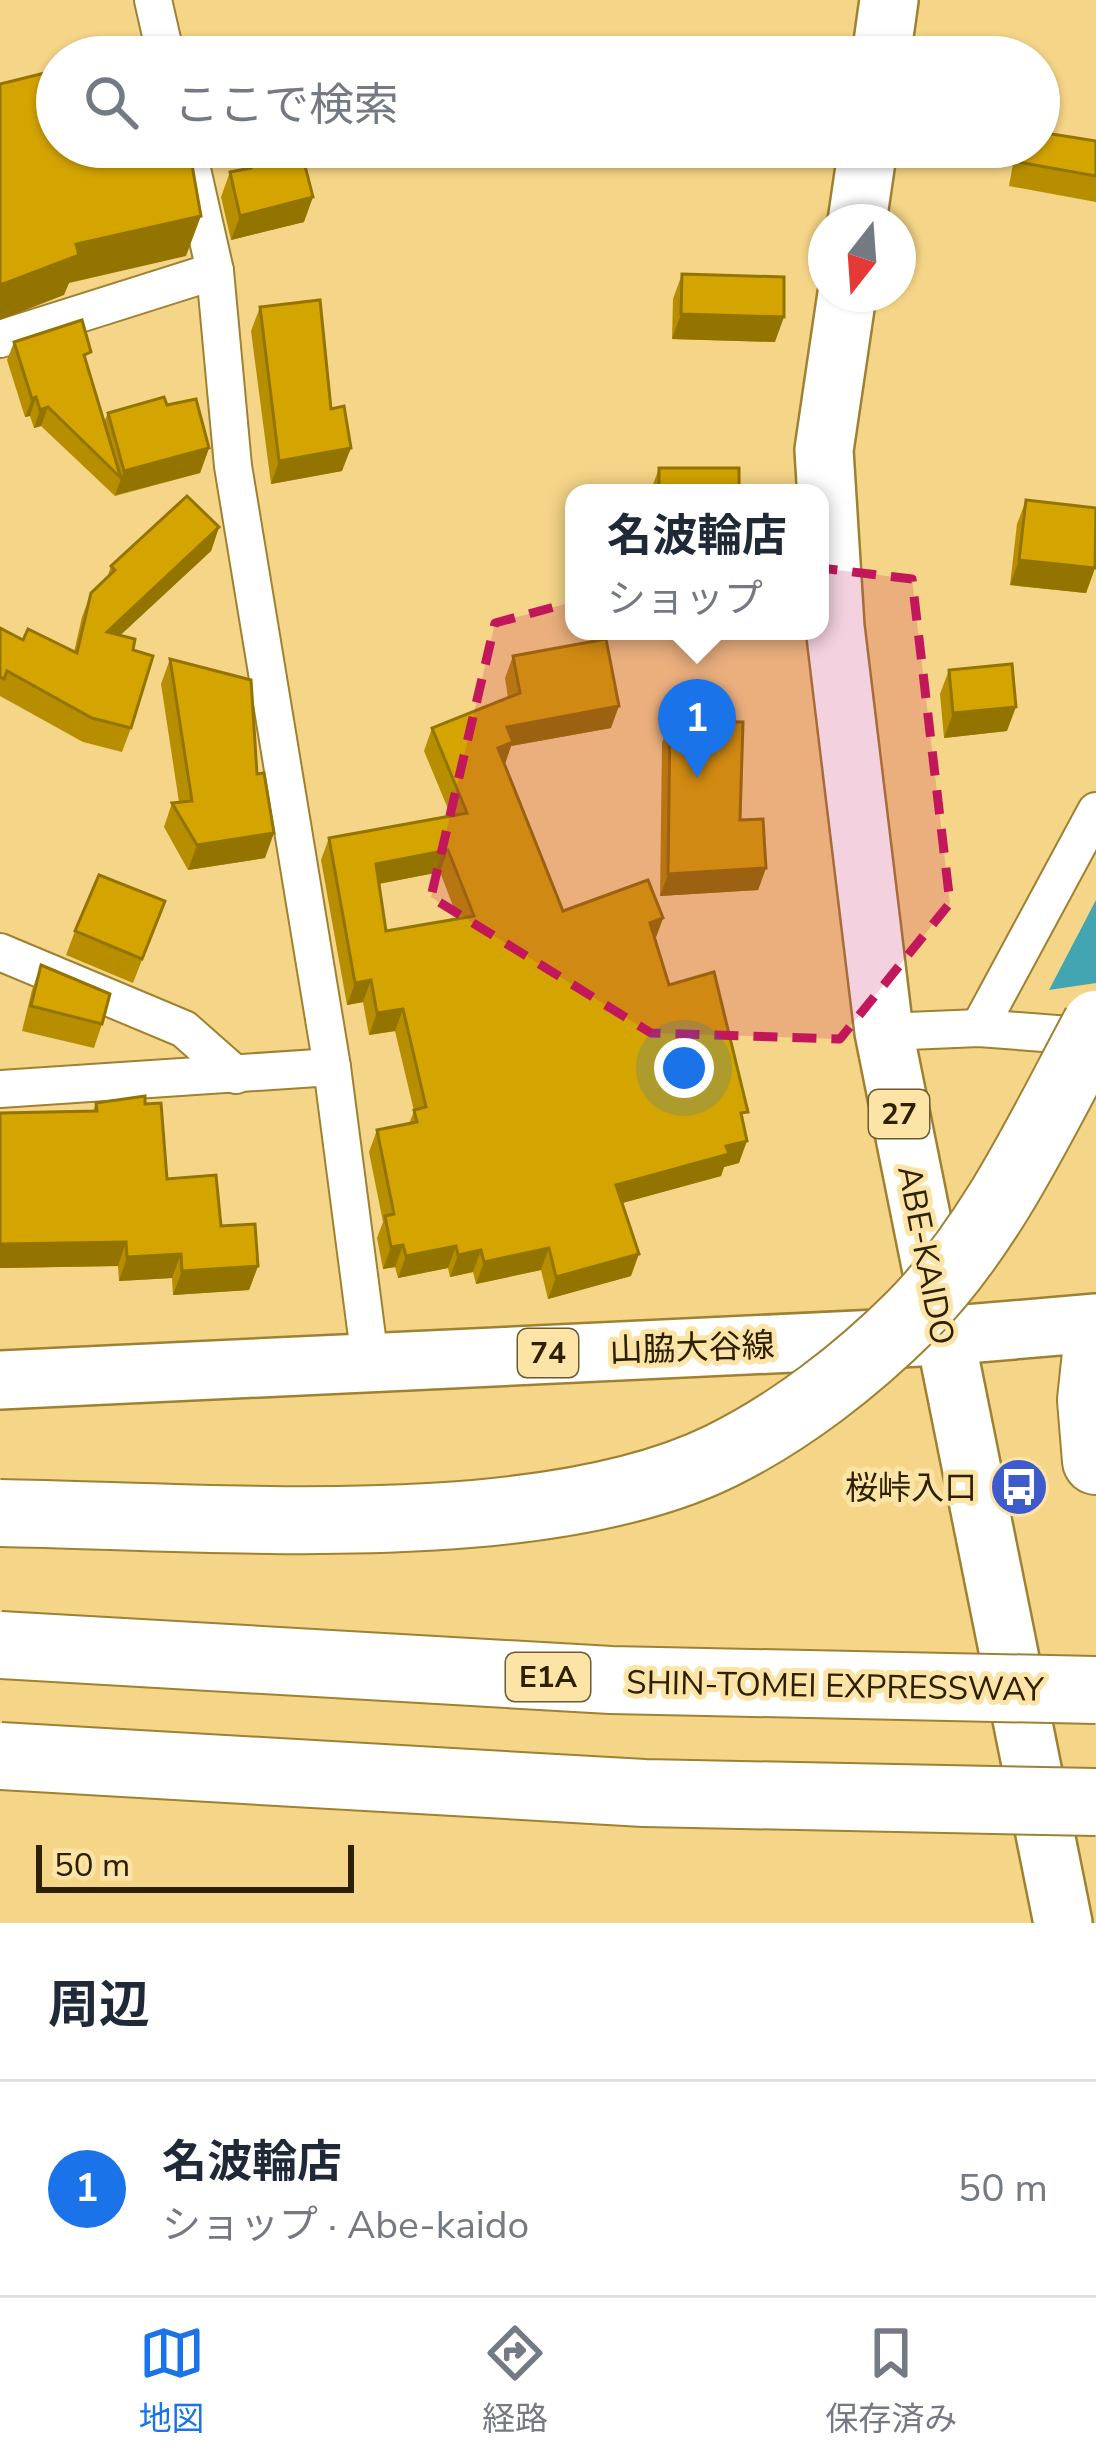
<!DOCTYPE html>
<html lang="ja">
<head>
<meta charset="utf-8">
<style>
	body { margin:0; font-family:"Nunito Sans","Noto Sans JP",sans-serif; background:#f6f6f7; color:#1f2937 }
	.compass { position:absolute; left:808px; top:204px; width:108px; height:108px; border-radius:50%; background:#fff; box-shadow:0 3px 9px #0004; rotate:197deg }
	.scale { position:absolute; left:36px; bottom:30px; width:318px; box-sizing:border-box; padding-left:12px; border:6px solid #2c2000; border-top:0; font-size:33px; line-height:42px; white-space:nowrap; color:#2c2000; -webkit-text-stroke:9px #fce3a6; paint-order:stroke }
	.you { position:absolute; left:684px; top:1068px; width:42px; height:42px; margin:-30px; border:9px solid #fff; border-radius:50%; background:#1a73e8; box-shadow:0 0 0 18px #1a73e833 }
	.badge { display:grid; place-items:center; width:78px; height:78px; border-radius:50%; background:#1a73e8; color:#fff; font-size:39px; font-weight:700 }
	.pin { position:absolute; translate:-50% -99px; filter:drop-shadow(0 3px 6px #0008) }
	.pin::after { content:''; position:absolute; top:63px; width:42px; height:36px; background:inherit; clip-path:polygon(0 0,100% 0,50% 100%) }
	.popup { position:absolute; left:565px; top:484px; width:264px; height:156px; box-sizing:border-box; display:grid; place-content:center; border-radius:24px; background:#fff; filter:drop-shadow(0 3px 9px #0005); font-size:39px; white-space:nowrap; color:#747a83 }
	.popup b { font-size:45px; color:#1f2937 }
	.popup::after { content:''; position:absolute; left:50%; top:100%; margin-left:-24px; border:24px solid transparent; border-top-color:#fff }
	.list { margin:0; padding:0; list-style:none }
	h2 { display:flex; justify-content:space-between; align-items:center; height:156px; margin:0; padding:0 48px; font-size:51px }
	h2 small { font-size:39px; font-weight:400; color:#747a83 }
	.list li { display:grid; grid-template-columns:78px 1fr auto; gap:36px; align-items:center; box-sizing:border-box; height:216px; padding:0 48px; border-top:3px solid #e0e1e3 }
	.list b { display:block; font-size:45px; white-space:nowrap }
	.list p { margin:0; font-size:39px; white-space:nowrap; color:#747a83 }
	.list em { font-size:39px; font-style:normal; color:#747a83 }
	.icon { flex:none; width:66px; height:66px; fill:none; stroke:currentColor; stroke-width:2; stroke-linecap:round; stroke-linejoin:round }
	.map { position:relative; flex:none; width:1096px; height:1923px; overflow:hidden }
	.search { position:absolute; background:#fff; box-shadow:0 3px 9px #0004; left:36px; right:36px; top:36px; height:132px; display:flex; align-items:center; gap:30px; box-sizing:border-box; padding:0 42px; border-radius:66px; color:#747a83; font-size:45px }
	.sheet { height:372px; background:#fff }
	nav { display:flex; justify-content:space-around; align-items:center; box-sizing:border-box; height:168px; border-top:3px solid #e0e1e3; background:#fff; font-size:33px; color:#747a83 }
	nav a { display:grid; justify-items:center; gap:6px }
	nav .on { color:#1a73e8 }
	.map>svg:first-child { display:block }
</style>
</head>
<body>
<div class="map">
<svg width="1096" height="1923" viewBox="0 0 1096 1923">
	<rect width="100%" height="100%" fill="#f5d587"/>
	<path fill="#43a4b2" d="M 1096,900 L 1096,983 L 1049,990 Z"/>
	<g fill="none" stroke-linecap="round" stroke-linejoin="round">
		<g stroke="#9f8132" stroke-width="40">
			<g id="street">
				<path d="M 153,0 L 166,57"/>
				<path d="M 187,147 L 215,271 L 233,466 L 332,1067 L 370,1360"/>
				<path d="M 0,339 L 215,271"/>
				<path d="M 0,952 L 184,1029 L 236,1075"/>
				<path d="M 979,1028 L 1096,811"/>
				<path d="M 884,1032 L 979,1028 L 1096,1037"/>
				<path d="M 0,1089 L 332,1067"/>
			</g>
		</g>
		<g stroke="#9f8132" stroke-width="62">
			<g id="primary">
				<path d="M 881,57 L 889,0"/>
				<path d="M 857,222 L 868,147"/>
				<path d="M 847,294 L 824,450 L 835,627 L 884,1032 L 1063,1923"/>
				<path d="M 0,1380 L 942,1336 L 1096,1323"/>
			</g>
		</g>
		<g stroke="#9f8132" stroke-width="70">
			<path id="highway" d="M 1096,1353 L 1091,1400 L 1096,1461"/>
		</g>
		<use href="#street" stroke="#fff" stroke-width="36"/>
		<use href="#primary" stroke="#fff" stroke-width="57"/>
		<use href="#highway" stroke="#fff" stroke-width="66"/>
		<g stroke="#9f8132" stroke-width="70" stroke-linecap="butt">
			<g id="highway-bridge">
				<path d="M 0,1513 C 205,1516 538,1546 721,1456 C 790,1422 857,1370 911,1316 C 991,1236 1043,1122 1096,1024"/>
				<path d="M 0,1645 L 611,1680 L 1096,1690"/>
				<path d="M 0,1756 L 644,1793 L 1096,1802"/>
			</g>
		</g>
		<use href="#highway-bridge" stroke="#fff" stroke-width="66"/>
	</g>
	<g fill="#b68e00" fill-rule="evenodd">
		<path d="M 1096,141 L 1096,202 L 1009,186 L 1016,147 L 1039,147 Z"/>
		<path d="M 248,157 L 304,222 L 231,240 L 221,197 L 230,172 L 243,170 Z"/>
		<path d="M 682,274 L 775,342 L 672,339 L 673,299 Z"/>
		<path d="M 260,307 L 331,409 L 342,471 L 271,484 L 251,331 Z"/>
		<path d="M 14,342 L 87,364 L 104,422 L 108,413 L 167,405 L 209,448 L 200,473 L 115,496 L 41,426 L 34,428 L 30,416 L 25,417 L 7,360 Z"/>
		<path d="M 659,468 L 739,493 L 650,493 Z"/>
		<path d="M 1026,500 L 1095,568 L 1086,593 L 1010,585 L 1017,524 Z"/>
		<path d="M 219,527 L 211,551 L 120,635 L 133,650 L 131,728 L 122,752 L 83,742 L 0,696 L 0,628 L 23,640 L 74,652 L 82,617 L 91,593 L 107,578 L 111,566 Z"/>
		<path d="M 513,656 L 611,728 L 511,746 L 505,764 L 563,911 L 663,918 L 655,940 L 669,985 L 743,1124 L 739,1163 L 724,1167 L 721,1176 L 622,1203 L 631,1276 L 548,1299 L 541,1270 L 476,1284 L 473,1272 L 450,1277 L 448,1268 L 398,1278 L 395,1267 L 383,1269 L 377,1238 L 383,1222 L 369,1152 L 377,1130 L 409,1124 L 414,1111 L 395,1031 L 369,1035 L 363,1002 L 347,1005 L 321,860 L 329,838 L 451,816 L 424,751 L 432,728 L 508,698 L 505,678 ZM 440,872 L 458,919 L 386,931 L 379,884 Z"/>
		<path d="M 170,659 L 257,774 L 265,858 L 188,870 L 164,827 L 172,803 L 179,802 L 161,684 Z"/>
		<path d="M 949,670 L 1007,731 L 944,738 L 940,694 Z"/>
		<path d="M 670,721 L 740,820 L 766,868 L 758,890 L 660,896 L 662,743 Z"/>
		<path d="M 165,901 L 133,983 L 66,955 L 75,931 Z"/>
		<path d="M 41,965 L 102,1024 L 94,1048 L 22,1031 L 32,990 Z"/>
		<path d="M 96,1103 L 145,1104 L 167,1179 L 221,1226 L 258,1266 L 249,1290 L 173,1295 L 172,1278 L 119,1281 L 118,1266 L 0,1268 L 0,1113 L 93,1111 Z"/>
	</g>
	<g fill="#947400">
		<path d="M 313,197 L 304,222 L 231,240 L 240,216 Z"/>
		<path d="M 201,216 L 186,256 L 69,283 L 64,295 L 0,320 L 0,285 L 76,244 Z"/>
		<path d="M 681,314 L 784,317 L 775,342 L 672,339 Z"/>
		<path d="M 36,397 L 30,416 L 25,417 L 32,399 Z"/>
		<path d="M 48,407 L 41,426 L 34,428 L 40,410 Z"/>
		<path d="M 209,448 L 200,473 L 115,495 L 124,471 Z"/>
		<path d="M 351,448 L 342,471 L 271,484 L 279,461 Z"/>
		<path d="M 219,527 L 211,551 L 98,656 L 107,632 Z"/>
		<path d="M 1019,560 L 1095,568 L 1086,593 L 1010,585 Z"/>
		<path d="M 619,706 L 611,728 L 511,746 L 505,764 L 490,770 L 507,727 Z"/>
		<path d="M 1016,707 L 1007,731 L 944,738 L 953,713 Z"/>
		<path d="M 274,833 L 265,858 L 188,870 L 197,845 Z"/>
		<path d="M 448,850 L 440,872 L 367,886 L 376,864 Z"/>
		<path d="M 766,868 L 758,890 L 660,896 L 668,874 Z"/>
		<path d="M 663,918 L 655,940 L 650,923 Z"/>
		<path d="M 371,980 L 363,1002 L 347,1005 L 355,983 Z"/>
		<path d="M 403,1009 L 395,1031 L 369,1035 L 377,1013 Z"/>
		<path d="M 747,1141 L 739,1163 L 724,1167 L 721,1176 L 608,1207 L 616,1185 L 726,1146 Z"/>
		<path d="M 126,1242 L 118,1266 L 0,1268 L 0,1244 Z"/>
		<path d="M 403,1245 L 395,1267 L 383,1269 L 391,1247 Z"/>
		<path d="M 456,1246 L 448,1268 L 398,1278 L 406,1256 Z"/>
		<path d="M 549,1248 L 541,1270 L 476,1284 L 484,1262 Z"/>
		<path d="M 481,1250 L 473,1272 L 450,1277 L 458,1255 Z"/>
		<path d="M 181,1254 L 172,1278 L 119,1281 L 127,1257 Z"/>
		<path d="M 639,1254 L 631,1276 L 548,1299 L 556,1277 Z"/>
		<path d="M 258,1266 L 249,1290 L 173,1295 L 182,1271 Z"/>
	</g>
	<g fill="#d4a500" stroke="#947400" stroke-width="3" fill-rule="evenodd">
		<path d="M 151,49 L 153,57 L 115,57 Z"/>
		<path d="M 57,70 L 57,147 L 180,147 L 186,166 L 192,165 L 201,216 L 76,244 L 79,255 L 0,285 L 0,84 Z"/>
		<path d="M 1039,132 L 1096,141 L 1096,176 L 1018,162 L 1020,147 L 1039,147 Z"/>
		<path d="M 287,147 L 293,147 L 297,164 L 304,162 L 313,197 L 240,216 L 230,172 L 251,168 L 248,157 Z"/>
		<path d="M 682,274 L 784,277 L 784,317 L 681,314 Z"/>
		<path d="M 320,300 L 331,409 L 344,406 L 351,448 L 279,461 L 260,307 Z"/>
		<path d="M 82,320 L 91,352 L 84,355 L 121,478 L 48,407 L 40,410 L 36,397 L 32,399 L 14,342 Z"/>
		<path d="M 164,397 L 167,405 L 196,399 L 209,448 L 124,471 L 108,413 Z"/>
		<rect x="659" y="468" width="80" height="25"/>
		<path d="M 187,496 L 219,527 L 107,632 L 135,639 L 133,650 L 153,656 L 131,728 L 92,718 L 7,671 L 4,679 L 0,677 L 0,628 L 23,640 L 28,629 L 77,653 L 91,593 L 115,570 L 111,566 Z"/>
		<path d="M 1026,500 L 1096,508 L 1095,568 L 1019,560 Z"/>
		<path d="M 606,639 L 619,706 L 507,727 L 513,742 L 498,748 L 563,911 L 648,880 L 663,918 L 650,923 L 669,985 L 714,972 L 748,1112 L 741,1113 L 747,1141 L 726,1146 L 729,1154 L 616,1185 L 639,1254 L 556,1277 L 549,1248 L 484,1262 L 481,1250 L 458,1255 L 456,1246 L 406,1256 L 403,1245 L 391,1247 L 385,1216 L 394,1214 L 377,1130 L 417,1122 L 414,1110 L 426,1107 L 403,1009 L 377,1013 L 371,980 L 355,983 L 329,838 L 467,813 L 432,728 L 520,693 L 513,656 ZM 448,850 L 474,916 L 386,931 L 376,864 Z"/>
		<path d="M 170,659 L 251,680 L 257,774 L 264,773 L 274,833 L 197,845 L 172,803 L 192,801 Z"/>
		<path d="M 1012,664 L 1016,707 L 953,713 L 949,670 Z"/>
		<path d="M 670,721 L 743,722 L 740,820 L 763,819 L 766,868 L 668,874 Z"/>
		<path d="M 99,875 L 165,901 L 142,959 L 75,931 Z"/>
		<path d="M 41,965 L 110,994 L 102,1024 L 31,1006 Z"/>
		<path d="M 145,1096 L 145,1104 L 161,1103 L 167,1179 L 216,1175 L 221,1226 L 255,1224 L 258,1266 L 182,1271 L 181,1254 L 127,1257 L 126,1242 L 0,1244 L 0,1113 L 97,1111 L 96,1103 Z"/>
	</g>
	<path fill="#c2185b" fill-opacity="0.2" stroke="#c2185b" stroke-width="9" stroke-dasharray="24 15" stroke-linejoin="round" d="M 736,558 L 912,579 L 950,903 L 840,1039 L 651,1033 L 431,897 L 495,623 Z"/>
	<defs>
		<g id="bus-disc" transform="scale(3)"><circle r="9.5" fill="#3d5bcd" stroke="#fce3a6"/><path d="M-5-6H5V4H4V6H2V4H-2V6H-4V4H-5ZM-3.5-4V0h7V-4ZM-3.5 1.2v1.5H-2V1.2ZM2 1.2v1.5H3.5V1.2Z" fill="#fff"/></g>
	</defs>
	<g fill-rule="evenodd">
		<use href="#bus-disc" x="1019" y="1487"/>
	</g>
	<g text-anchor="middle" stroke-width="10" stroke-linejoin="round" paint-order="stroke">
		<g fill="#fce3a6" stroke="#6a5a32" stroke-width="3">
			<rect x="869" y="1090" width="60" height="48" rx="9"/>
			<rect x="518" y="1329" width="60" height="48" rx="9"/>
			<rect x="506" y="1653" width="84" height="48" rx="9"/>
		</g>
		<g font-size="30" font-weight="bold" fill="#2c2000">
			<text x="899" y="1124">27</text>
			<text x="548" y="1363">74</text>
			<text x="548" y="1687">E1A</text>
		</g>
		<g font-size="33" fill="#2c2000" stroke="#fce3a6">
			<text transform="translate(927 1255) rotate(79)" y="12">ABE-KAIDO</text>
			<text transform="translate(692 1347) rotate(-2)" y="12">山脇大谷線</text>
			<text transform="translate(835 1685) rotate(1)" y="12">SHIN-TOMEI EXPRESSWAY</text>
		</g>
		<g font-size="33" fill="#2c2000" stroke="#fce3a6" text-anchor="end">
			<text x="977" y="1499">桜峠入口</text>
		</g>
	</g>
</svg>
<svg class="compass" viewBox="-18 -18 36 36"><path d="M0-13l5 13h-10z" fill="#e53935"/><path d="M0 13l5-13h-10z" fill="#747a83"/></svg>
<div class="scale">50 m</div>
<div class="you"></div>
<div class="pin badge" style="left:697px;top:778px">1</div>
<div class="popup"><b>名波輪店</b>ショップ</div>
<div class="search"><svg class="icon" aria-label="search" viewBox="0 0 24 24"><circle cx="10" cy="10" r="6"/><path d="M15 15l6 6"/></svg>ここで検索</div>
</div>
<section class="sheet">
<h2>周辺<small></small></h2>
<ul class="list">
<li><span class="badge">1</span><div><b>名波輪店</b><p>ショップ · Abe-kaido</p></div><em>50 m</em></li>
</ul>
</section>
<nav>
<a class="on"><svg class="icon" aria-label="map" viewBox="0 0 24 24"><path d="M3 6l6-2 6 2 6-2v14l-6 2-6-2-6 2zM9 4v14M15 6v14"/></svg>地図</a>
<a><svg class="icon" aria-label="directions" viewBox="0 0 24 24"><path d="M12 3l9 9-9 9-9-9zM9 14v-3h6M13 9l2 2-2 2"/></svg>経路</a>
<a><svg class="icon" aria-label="saved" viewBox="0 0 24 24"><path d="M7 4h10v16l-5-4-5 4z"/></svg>保存済み</a>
</nav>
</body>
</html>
